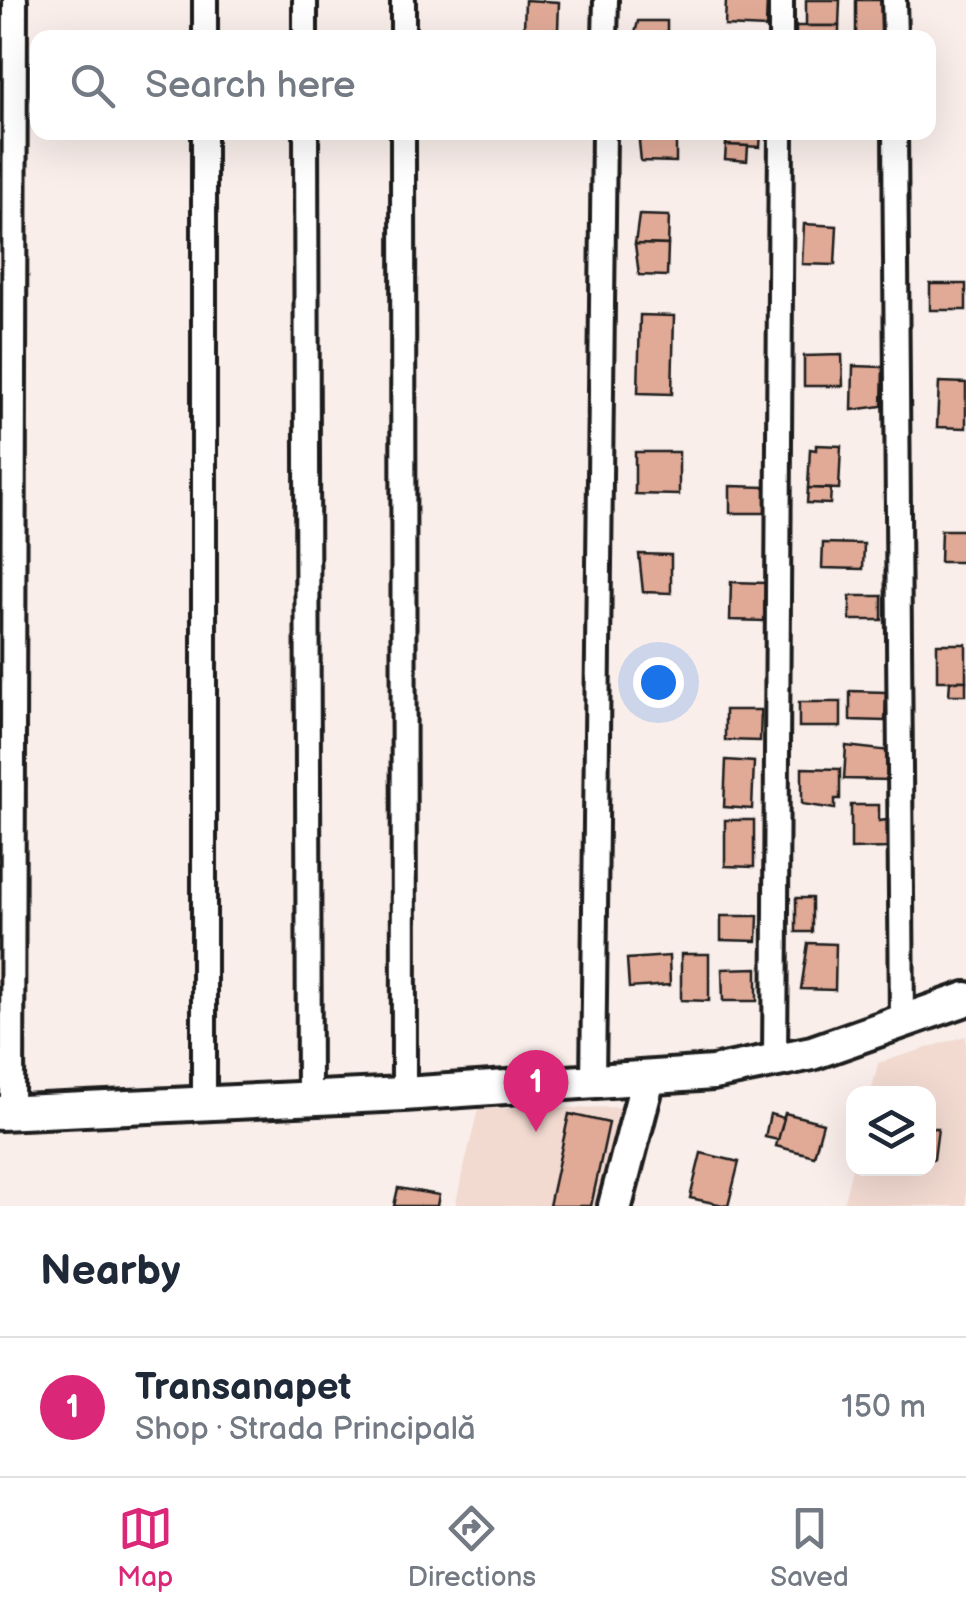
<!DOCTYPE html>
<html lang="en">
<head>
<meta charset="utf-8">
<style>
	body { margin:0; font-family:"Balsamiq Sans",sans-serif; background:#f6f6f7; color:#1f2937 }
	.controls { position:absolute; right:30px; bottom:30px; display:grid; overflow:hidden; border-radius:20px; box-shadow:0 10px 40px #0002 }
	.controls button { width:90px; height:90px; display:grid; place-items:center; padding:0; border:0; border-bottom:2px solid #e0e1e3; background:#fff; color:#1f2937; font:50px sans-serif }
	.you { position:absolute; left:658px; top:682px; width:35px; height:35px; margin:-25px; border:8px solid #fff; border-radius:50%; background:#1a73e8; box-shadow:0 0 0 15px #1a73e833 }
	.badge { display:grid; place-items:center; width:65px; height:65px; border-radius:50%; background:#db2777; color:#fff; font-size:32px; font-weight:700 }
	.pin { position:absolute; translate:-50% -82px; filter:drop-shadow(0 2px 5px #0008) }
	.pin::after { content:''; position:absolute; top:52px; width:35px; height:30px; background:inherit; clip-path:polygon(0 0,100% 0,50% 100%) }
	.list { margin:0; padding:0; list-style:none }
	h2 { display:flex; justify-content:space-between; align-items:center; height:130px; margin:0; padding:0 40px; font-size:42px }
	h2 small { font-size:32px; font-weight:400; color:#747a83 }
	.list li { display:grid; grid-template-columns:65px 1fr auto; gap:30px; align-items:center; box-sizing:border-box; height:140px; padding:0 40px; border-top:2px solid #e0e1e3 }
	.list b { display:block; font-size:38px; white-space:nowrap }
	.list p { margin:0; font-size:32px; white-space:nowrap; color:#747a83 }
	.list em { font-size:32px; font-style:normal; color:#747a83 }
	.icon { flex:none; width:55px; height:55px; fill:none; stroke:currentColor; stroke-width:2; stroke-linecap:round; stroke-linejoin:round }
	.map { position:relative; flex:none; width:966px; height:1206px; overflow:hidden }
	.search { position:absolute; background:#fff; box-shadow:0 10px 40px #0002; left:30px; right:30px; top:30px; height:110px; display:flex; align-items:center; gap:25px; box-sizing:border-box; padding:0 35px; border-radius:20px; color:#747a83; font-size:38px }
	.sheet { height:270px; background:#fff }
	nav { display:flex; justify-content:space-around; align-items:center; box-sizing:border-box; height:140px; border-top:2px solid #e0e1e3; background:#fff; font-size:28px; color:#747a83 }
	nav a { display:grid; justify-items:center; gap:5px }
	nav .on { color:#db2777 }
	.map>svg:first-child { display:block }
</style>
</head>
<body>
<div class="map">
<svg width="966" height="1206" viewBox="0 0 966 1206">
	<rect width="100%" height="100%" fill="#f9eeea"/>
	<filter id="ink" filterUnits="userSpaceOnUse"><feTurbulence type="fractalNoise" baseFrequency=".01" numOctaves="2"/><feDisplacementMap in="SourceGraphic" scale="20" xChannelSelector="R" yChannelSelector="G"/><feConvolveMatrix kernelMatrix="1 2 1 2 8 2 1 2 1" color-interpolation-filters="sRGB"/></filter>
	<g filter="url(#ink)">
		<g fill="#f2dad1">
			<path d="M 966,1036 L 966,1206 L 843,1206 L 853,1163 L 854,1168 L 928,1168 L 928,1094 L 871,1093 L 878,1063 Z"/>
			<path d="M 628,1107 L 603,1206 L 455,1206 L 478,1109 Z"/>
		</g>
		<g fill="#e1aa97" stroke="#1c1c1c" stroke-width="2.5">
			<path d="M 525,0 L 559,2 L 558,30 L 524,29 Z"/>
			<path d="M 726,0 L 767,0 L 766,28 L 725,26 Z"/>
			<path d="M 806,0 L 840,0 L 839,26 L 806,26 Z"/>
			<path d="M 856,0 L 886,0 L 885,38 L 856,38 Z"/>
			<path d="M 638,21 L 667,21 L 667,38 L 634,38 Z"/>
			<rect x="796" y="26" width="43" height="12"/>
			<path d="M 638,132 L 676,132 L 676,162 L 641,161 Z"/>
			<path d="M 727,132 L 761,132 L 760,147 L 726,145 Z"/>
			<path d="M 726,145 L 748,146 L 747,161 L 725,159 Z"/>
			<path d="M 639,215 L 669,216 L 668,245 L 635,244 Z"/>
			<path d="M 804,224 L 837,226 L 835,265 L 802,264 Z"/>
			<path d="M 635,244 L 668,245 L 667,276 L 639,275 Z"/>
			<rect x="930" y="284" width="36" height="26"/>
			<path d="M 640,315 L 674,316 L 672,394 L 638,393 Z"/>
			<path d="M 842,355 L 843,386 L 804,386 L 804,356 Z"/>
			<path d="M 853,366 L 883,367 L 882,406 L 852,410 Z"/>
			<path d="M 939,382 L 966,383 L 966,428 L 937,427 Z"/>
			<path d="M 816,445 L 841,446 L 839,489 L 808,488 L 810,449 L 816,450 Z"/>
			<path d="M 635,452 L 679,452 L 679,495 L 635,494 Z"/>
			<path d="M 730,486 L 766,487 L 766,513 L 730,513 Z"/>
			<path d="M 808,488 L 831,489 L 830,504 L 807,503 Z"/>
			<path d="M 941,530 L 966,530 L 966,562 L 940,562 Z"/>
			<path d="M 823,543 L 864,544 L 863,569 L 822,568 Z"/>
			<path d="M 639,554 L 671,555 L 671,593 L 643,592 Z"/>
			<path d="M 731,582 L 766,583 L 765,621 L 730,620 Z"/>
			<rect x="850" y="596" width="32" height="24"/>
			<rect x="937" y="644" width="29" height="37"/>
			<path d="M 950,681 L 966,681 L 966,695 L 949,695 Z"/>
			<path d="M 850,691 L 886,692 L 885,721 L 850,720 Z"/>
			<rect x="799" y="702" width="42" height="25"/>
			<path d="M 725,710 L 761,710 L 760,741 L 725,740 Z"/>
			<path d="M 846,746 L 891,751 L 890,780 L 844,779 Z"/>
			<path d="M 726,760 L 754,762 L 752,809 L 724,807 Z"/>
			<path d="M 802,768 L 840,769 L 840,799 L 835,799 L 835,809 L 802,804 Z"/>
			<path d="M 851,805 L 879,805 L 879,821 L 887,820 L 887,848 L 851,849 Z"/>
			<path d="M 725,820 L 754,820 L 754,867 L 725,866 Z"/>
			<rect x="796" y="898" width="16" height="34"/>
			<path d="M 721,916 L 758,916 L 757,941 L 721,940 Z"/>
			<path d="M 808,943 L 836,944 L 835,990 L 801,989 Z"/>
			<path d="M 681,954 L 709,954 L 709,1001 L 681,1000 Z"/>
			<path d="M 669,956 L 670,985 L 629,988 L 627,959 Z"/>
			<path d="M 757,968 L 757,1001 L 723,1001 L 722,969 Z"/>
			<path d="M 785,1113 L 823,1123 L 814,1156 L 776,1146 Z"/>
			<path d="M 569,1114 L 609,1123 L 591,1206 L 549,1206 Z"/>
			<path d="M 770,1114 L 784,1118 L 778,1140 L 765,1137 Z"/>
			<path d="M 928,1128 L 938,1128 L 934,1159 L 928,1159 Z"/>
			<path d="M 701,1153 L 739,1162 L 728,1206 L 690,1198 Z"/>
			<path d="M 398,1188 L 439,1195 L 437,1206 L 394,1206 Z"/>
		</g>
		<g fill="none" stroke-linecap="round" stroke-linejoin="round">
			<g stroke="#1c1c1c" stroke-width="30">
				<g id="street">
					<path d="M 305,0 L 305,38"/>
					<path d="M 403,0 L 403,38"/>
					<path d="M 894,0 L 895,38"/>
					<path d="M 205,38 L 205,0"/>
					<path d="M 605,38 L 606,0"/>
					<path d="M 781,38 L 781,0"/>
					<path d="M 306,132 L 309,1099"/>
					<path d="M 403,132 L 404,1094"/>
					<path d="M 895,132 L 902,1022"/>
					<path d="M 775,1063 L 781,132"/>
					<path d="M 593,1082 L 604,132"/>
					<path d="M 204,1103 L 204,132"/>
					<path d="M 12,1112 L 15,0"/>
				</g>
			</g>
			<g stroke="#1c1c1c" stroke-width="40">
				<g id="secondary">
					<path d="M 0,1113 L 404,1094 L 713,1073 L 812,1053 L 966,999"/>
					<path d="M 615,1206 L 648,1079"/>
				</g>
			</g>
			<use href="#street" stroke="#fff" stroke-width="22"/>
			<use href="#secondary" stroke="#fff" stroke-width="32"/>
		</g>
	</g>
</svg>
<div class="controls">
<button><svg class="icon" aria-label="layers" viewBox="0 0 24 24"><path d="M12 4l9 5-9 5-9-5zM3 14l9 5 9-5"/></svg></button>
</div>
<div class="you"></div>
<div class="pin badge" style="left:536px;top:1132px">1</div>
<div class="search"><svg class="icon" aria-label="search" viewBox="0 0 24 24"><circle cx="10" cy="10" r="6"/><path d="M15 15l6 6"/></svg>Search here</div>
</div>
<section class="sheet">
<h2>Nearby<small></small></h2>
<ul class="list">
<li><span class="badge">1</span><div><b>Transanapet</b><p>Shop · Strada Principală</p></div><em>150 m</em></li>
</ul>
</section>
<nav>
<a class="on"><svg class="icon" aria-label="map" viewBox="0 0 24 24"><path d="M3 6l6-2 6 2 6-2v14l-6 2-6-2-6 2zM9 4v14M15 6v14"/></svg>Map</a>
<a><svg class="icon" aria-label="directions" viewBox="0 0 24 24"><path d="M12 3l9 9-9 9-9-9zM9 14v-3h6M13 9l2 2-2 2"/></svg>Directions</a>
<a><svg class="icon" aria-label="saved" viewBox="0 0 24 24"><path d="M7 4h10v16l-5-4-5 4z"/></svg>Saved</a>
</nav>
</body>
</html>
